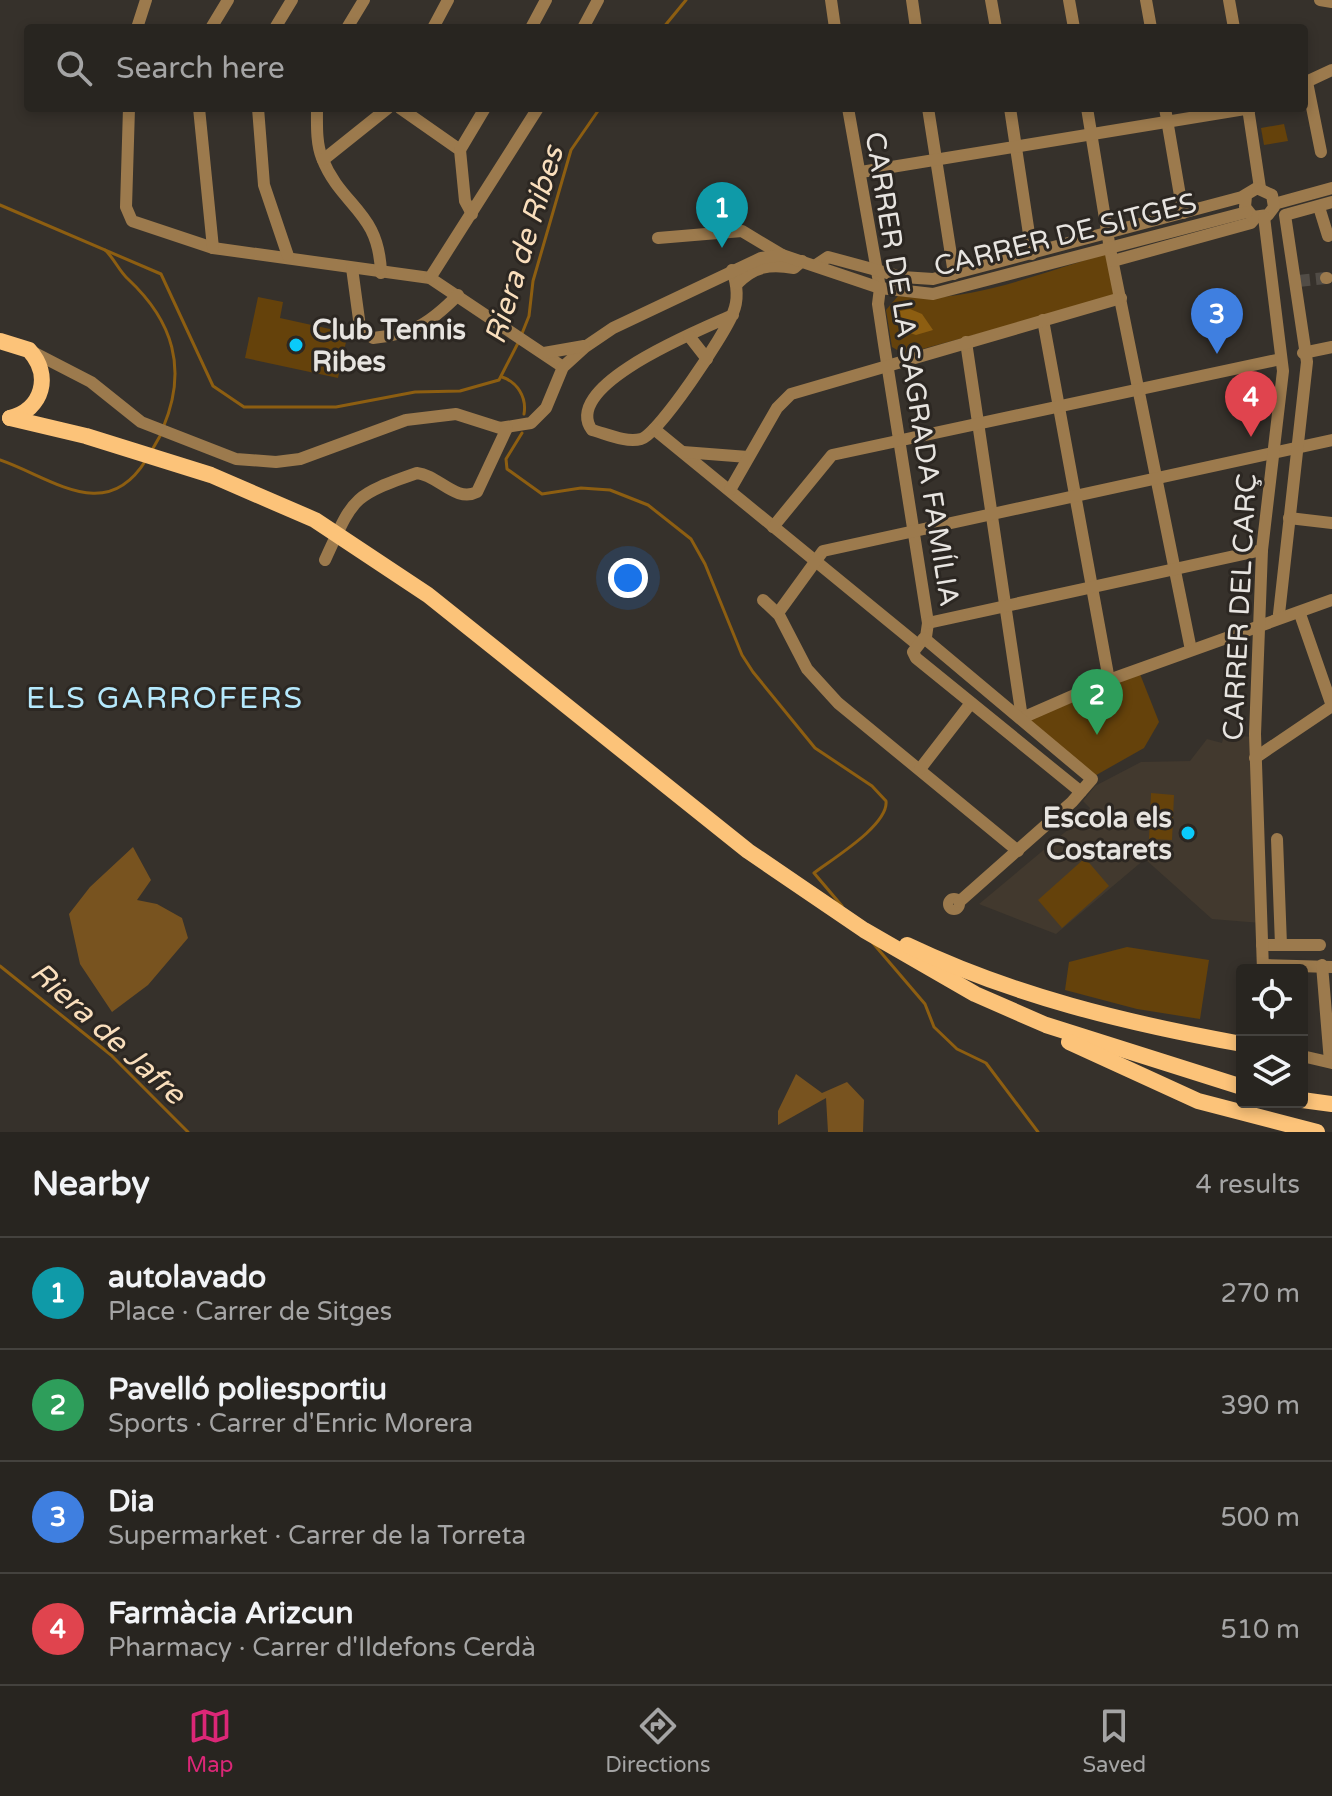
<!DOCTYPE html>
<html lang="en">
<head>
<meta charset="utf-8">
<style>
	body { margin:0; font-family:"Varela Round",sans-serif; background:#34312d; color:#f1f3f6 }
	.controls { position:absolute; right:24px; bottom:24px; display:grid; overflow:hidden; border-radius:8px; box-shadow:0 4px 12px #0003 }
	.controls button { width:72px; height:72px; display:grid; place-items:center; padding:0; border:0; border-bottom:2px solid #44423e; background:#282520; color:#f1f3f6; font:40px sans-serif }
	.you { position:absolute; left:628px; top:578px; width:28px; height:28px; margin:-20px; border:6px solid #fff; border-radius:50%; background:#1a73e8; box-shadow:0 0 0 12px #1a73e833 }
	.badge { display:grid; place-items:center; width:52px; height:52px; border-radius:50%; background:#db2777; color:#fff; font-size:26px; font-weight:700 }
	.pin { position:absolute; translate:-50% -66px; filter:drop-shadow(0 2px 4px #0008) }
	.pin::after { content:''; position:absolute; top:42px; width:28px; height:24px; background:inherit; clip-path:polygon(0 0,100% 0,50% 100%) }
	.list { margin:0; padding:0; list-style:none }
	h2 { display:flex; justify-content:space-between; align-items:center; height:104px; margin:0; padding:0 32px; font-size:34px }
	h2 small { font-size:26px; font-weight:400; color:#a5a5a5 }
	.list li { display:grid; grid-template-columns:52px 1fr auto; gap:24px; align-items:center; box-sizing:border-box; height:112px; padding:0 32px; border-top:2px solid #44423e }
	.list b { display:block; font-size:30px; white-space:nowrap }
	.list p { margin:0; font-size:26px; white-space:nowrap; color:#a5a5a5 }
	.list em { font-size:26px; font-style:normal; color:#a5a5a5 }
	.icon { flex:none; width:44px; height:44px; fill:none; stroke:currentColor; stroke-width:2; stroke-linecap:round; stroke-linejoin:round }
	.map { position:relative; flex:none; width:1332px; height:1132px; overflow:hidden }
	.search { position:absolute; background:#282520; box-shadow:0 4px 12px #0003; left:24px; right:24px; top:24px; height:88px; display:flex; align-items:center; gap:20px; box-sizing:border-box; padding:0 28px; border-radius:8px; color:#a5a5a5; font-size:30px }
	.sheet { height:552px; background:#282520 }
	nav { display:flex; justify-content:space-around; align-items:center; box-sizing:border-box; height:112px; border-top:2px solid #44423e; background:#282520; font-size:22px; color:#a5a5a5 }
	nav a { display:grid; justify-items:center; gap:4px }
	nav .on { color:#db2777 }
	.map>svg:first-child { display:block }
</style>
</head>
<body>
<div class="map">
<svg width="1332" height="1132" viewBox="0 0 1332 1132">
	<rect width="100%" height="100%" fill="#36312b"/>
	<path fill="#42392e" d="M 1224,735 L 1255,737 L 1261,923 L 1212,919 L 1145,859 L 1056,934 L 979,904 L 1088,813 L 1090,808 L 1083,801 L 1095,786 L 1141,762 L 1190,761 L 1207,739 L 1222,743 Z"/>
	<g fill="#65420b">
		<path d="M 1284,124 L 1288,141 L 1264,145 L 1261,128 Z"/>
		<path d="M 1109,253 L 1118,296 L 904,354 L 892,347 L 886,310 L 898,296 C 965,306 1044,271 1109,253 Z"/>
		<path d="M 258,297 L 283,302 L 280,318 L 348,333 L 338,378 L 245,358 Z"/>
		<path d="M 1138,669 L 1159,722 L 1144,748 L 1091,778 L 1022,718 Z"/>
		<path d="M 1151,793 L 1174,795 L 1172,840 L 1149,839 Z"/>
		<path d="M 1085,858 L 1109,886 L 1062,928 L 1038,900 Z"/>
		<path d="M 1127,947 L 1209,960 L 1200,1019 L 1137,1009 L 1065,990 L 1069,962 Z"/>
	</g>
	<g fill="#78531f">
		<path d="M 133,847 L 151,880 L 137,900 L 157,904 L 182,918 L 188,938 L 148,985 L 112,1012 L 80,964 L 69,914 L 90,887 Z"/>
		<path d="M 796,1074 L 822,1093 L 847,1082 L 864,1100 L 863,1132 L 828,1132 L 826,1098 L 778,1125 L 778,1111 Z"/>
	</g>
	<path fill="#8d5e11" d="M 910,309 L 922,314 L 933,330 L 916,335 L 904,331 L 900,311 Z"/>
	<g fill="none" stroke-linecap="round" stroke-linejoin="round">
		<g stroke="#8d5e11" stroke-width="3">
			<path d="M 663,28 L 686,0"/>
			<path d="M 0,205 L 161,274 L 213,386 L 244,407 L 336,407 L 415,392 L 460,391 L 499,380 L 518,343"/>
			<path d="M 105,250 C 114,258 119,271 128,279 C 173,321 188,369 163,428"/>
			<path d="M 521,336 L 529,316 L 533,281 L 571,150 L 600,108"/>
			<path d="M 502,377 C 517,382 527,397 524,414"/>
			<path d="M 522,433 L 506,459 L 507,469 L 542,494 L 581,488 L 610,490 L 648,505 L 691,539 L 705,564 L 742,655 L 753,672 L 815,748 L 872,786 L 886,801 C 889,825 832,859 814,873 L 842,906"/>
			<path d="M 152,450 L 160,436"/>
			<path d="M 0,460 C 52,478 106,525 146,460"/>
			<path d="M 872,942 L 925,1004 L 934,1027 L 957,1049 L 986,1063 L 1038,1132"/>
			<path d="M 0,966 L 111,1055 L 188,1132"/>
		</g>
		<path stroke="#514c46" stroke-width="12" stroke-dasharray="12 6" stroke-linecap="butt" d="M 1298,281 L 1326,278"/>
		<g stroke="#9c7a4d" stroke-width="12">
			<path d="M 831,0 L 835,28"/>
			<path d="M 912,0 L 916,28"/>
			<path d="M 991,0 L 996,28"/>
			<path d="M 1069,0 L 1074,28"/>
			<path d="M 1146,0 L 1151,28"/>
			<path d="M 1229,0 L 1234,28"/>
			<path d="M 1320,0 L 1332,2"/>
			<path d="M 137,28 L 146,0"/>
			<path d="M 211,28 L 228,0"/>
			<path d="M 275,28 L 292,0"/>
			<path d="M 347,28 L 364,0"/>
			<path d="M 433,28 L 448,0"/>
			<path d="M 531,28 L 546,0"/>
			<path d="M 583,28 L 598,0"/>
			<path d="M 1307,82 L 1321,152"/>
			<path d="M 1304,83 L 1332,70"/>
			<path d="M 129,108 L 126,207 L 132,221 L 213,248 L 430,278 L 563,367"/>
			<path d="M 199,108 L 213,248"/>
			<path d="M 258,108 L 264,185 L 288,256"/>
			<path d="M 317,108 C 317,124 316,143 322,158 C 342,208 379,210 381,273"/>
			<path d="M 400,108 L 460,150 L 465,201 L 472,214"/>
			<path d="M 848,108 L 880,288 L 878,304 L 884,344 L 928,623 L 926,637"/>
			<path d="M 928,108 L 954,274"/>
			<path d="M 1010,108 L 1032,254"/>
			<path d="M 1087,108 L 1110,249 L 1191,650"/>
			<path d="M 1165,108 L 1183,213"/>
			<path d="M 1248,108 L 1260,188"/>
			<path d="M 460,150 L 485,108"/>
			<path d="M 323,160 L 388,108"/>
			<path d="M 861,172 L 1251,108"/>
			<path d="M 1274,204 L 1332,188"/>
			<path d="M 1319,207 L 1328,236"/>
			<path d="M 658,238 L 742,231 L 782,255"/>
			<path d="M 1113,261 L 1251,223 L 1256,217"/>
			<path d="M 816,265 L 828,257 L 902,277 L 933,279 L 1242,197 L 1257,188 L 1272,195 L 1274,207 L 1268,215 L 1253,217 L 1245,207 L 1246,196"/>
			<path d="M 352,268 L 360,327 L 373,338 C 414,334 430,323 458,295"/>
			<path d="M 732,270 C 737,284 739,299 733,313 C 725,334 659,434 641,439 C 626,443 607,434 592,430 C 559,385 705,328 733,315"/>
			<path d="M 430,278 L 538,108"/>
			<path d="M 1326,278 L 1327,278"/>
			<path d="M 737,284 C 754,266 770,264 794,268 L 802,261"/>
			<path d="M 1043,320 L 1109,680"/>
			<path d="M 689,336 L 707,359"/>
			<path d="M 966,342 L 1022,718"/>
			<path d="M 29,350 L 91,382 L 141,422 L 236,459 L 276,462 L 300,459 L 406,420 L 456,414 L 500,428 L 531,423 L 546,408 L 563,367 L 585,347 L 613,328 L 761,258 L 782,255 L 880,288 L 933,294 L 1247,212"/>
			<path d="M 544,353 L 584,346"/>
			<path d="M 1303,353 L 1332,347"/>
			<path d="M 654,429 L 918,645"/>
			<path d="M 683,452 L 748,457"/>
			<path d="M 730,490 L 777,408 L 791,394 L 1121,298"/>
			<path d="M 1289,518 L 1332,523"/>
			<path d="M 773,527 L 832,455 L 1281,359"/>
			<path d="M 325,560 C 354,497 351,496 417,473 C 438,475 456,503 477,492 L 507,428"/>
			<path d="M 763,600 L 779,615 L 807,669 L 838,703 L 1018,851"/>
			<path d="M 778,613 L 823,551 L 1332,440"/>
			<path d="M 1279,614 L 1307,362 L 1285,215 L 1332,202"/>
			<path d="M 1300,614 L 1332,706"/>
			<path d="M 928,623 L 1262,550"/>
			<path d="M 1022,718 L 1109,680 L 1332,600"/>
			<path d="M 1255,758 L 1332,706"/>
			<path d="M 920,769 L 971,703"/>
			<path d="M 1277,839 L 1281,945"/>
			<circle cx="954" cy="904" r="5"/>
			<path d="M 959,902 L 1072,802 L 1092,779 L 924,638 L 913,652 L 916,658 L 1081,792"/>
			<path d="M 1262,945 L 1320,945"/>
			<path d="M 1263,965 L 1332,967"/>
			<path d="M 1322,965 L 1330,1062"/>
			<path d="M 1263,970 L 1255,734 L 1262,550 L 1283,371 L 1264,217"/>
			<path d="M 1302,1056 L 1332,1063"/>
		</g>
		<g stroke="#fcc379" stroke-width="16">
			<path d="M 0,341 L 29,350 C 52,375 43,409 10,418"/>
			<path d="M 10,418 L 86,436 L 211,475 L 315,520 L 428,595 L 748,851 L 864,930 L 975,994 L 1046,1025 L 1242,1087"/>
			<path d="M 907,945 C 1014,996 1126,1023 1242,1044"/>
			<path d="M 1069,1042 L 1198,1101 L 1317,1132"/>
			<path d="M 1302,1100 L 1332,1104"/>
		</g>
	</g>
	<g fill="#0acafa" stroke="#2c2722" stroke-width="3">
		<circle cx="296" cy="345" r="8"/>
		<circle cx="1188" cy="833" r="8"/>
	</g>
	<g text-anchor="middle" stroke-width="6" stroke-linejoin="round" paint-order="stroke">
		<g font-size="28" fill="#e7e4e0" stroke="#2c2722">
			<text transform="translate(1065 234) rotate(-14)" y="10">CARRER DE SITGES</text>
			<text transform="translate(913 369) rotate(81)" y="10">CARRER DE LA SAGRADA FAMÍLIA</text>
			<text transform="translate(1239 607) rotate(-87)" y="10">CARRER DEL CARÇ</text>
		</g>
		<g font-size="28" font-weight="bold" fill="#e7e4e0" stroke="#2c2722" text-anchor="start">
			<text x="312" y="339">Club Tennis<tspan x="312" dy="32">Ribes</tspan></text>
			<text x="1172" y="827" text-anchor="end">Escola els<tspan x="1172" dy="32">Costarets</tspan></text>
		</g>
		<g font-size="30" font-style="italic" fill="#f9debc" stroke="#2c2722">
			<text transform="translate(524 245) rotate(-73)" y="10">Riera de Ribes</text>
			<text transform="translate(108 1033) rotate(42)" y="10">Riera de Jafre</text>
		</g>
		<g font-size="30" letter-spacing="2" fill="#b5e9fd" stroke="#2c2722">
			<text x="165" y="708">ELS GARROFERS</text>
		</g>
	</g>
</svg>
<div class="controls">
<button><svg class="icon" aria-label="locate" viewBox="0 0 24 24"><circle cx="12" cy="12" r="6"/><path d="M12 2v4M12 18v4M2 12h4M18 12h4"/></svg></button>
<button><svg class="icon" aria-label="layers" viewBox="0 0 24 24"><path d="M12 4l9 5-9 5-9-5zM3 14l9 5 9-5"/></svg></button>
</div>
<div class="you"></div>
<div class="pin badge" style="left:722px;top:248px;background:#0f9aa8">1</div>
<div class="pin badge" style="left:1097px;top:735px;background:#2e9e5b">2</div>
<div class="pin badge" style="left:1217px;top:354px;background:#3f7fe0">3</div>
<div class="pin badge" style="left:1251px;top:437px;background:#e0444e">4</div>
<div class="search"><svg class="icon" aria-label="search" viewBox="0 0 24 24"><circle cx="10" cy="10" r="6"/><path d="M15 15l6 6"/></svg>Search here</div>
</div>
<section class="sheet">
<h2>Nearby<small>4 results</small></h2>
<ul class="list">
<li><span class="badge" style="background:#0f9aa8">1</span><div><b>autolavado</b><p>Place · Carrer de Sitges</p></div><em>270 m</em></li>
<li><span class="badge" style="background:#2e9e5b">2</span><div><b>Pavelló poliesportiu</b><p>Sports · Carrer d'Enric Morera</p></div><em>390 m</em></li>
<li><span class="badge" style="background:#3f7fe0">3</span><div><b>Dia</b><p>Supermarket · Carrer de la Torreta</p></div><em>500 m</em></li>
<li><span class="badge" style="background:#e0444e">4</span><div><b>Farmàcia Arizcun</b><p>Pharmacy · Carrer d'Ildefons Cerdà</p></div><em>510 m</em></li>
</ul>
</section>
<nav>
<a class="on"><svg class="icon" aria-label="map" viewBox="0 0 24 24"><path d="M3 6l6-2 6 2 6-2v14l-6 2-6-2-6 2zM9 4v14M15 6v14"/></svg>Map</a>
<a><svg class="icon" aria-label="directions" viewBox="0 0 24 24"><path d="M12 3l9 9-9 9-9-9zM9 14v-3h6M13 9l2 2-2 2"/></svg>Directions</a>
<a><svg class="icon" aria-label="saved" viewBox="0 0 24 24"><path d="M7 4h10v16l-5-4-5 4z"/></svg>Saved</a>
</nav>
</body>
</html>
